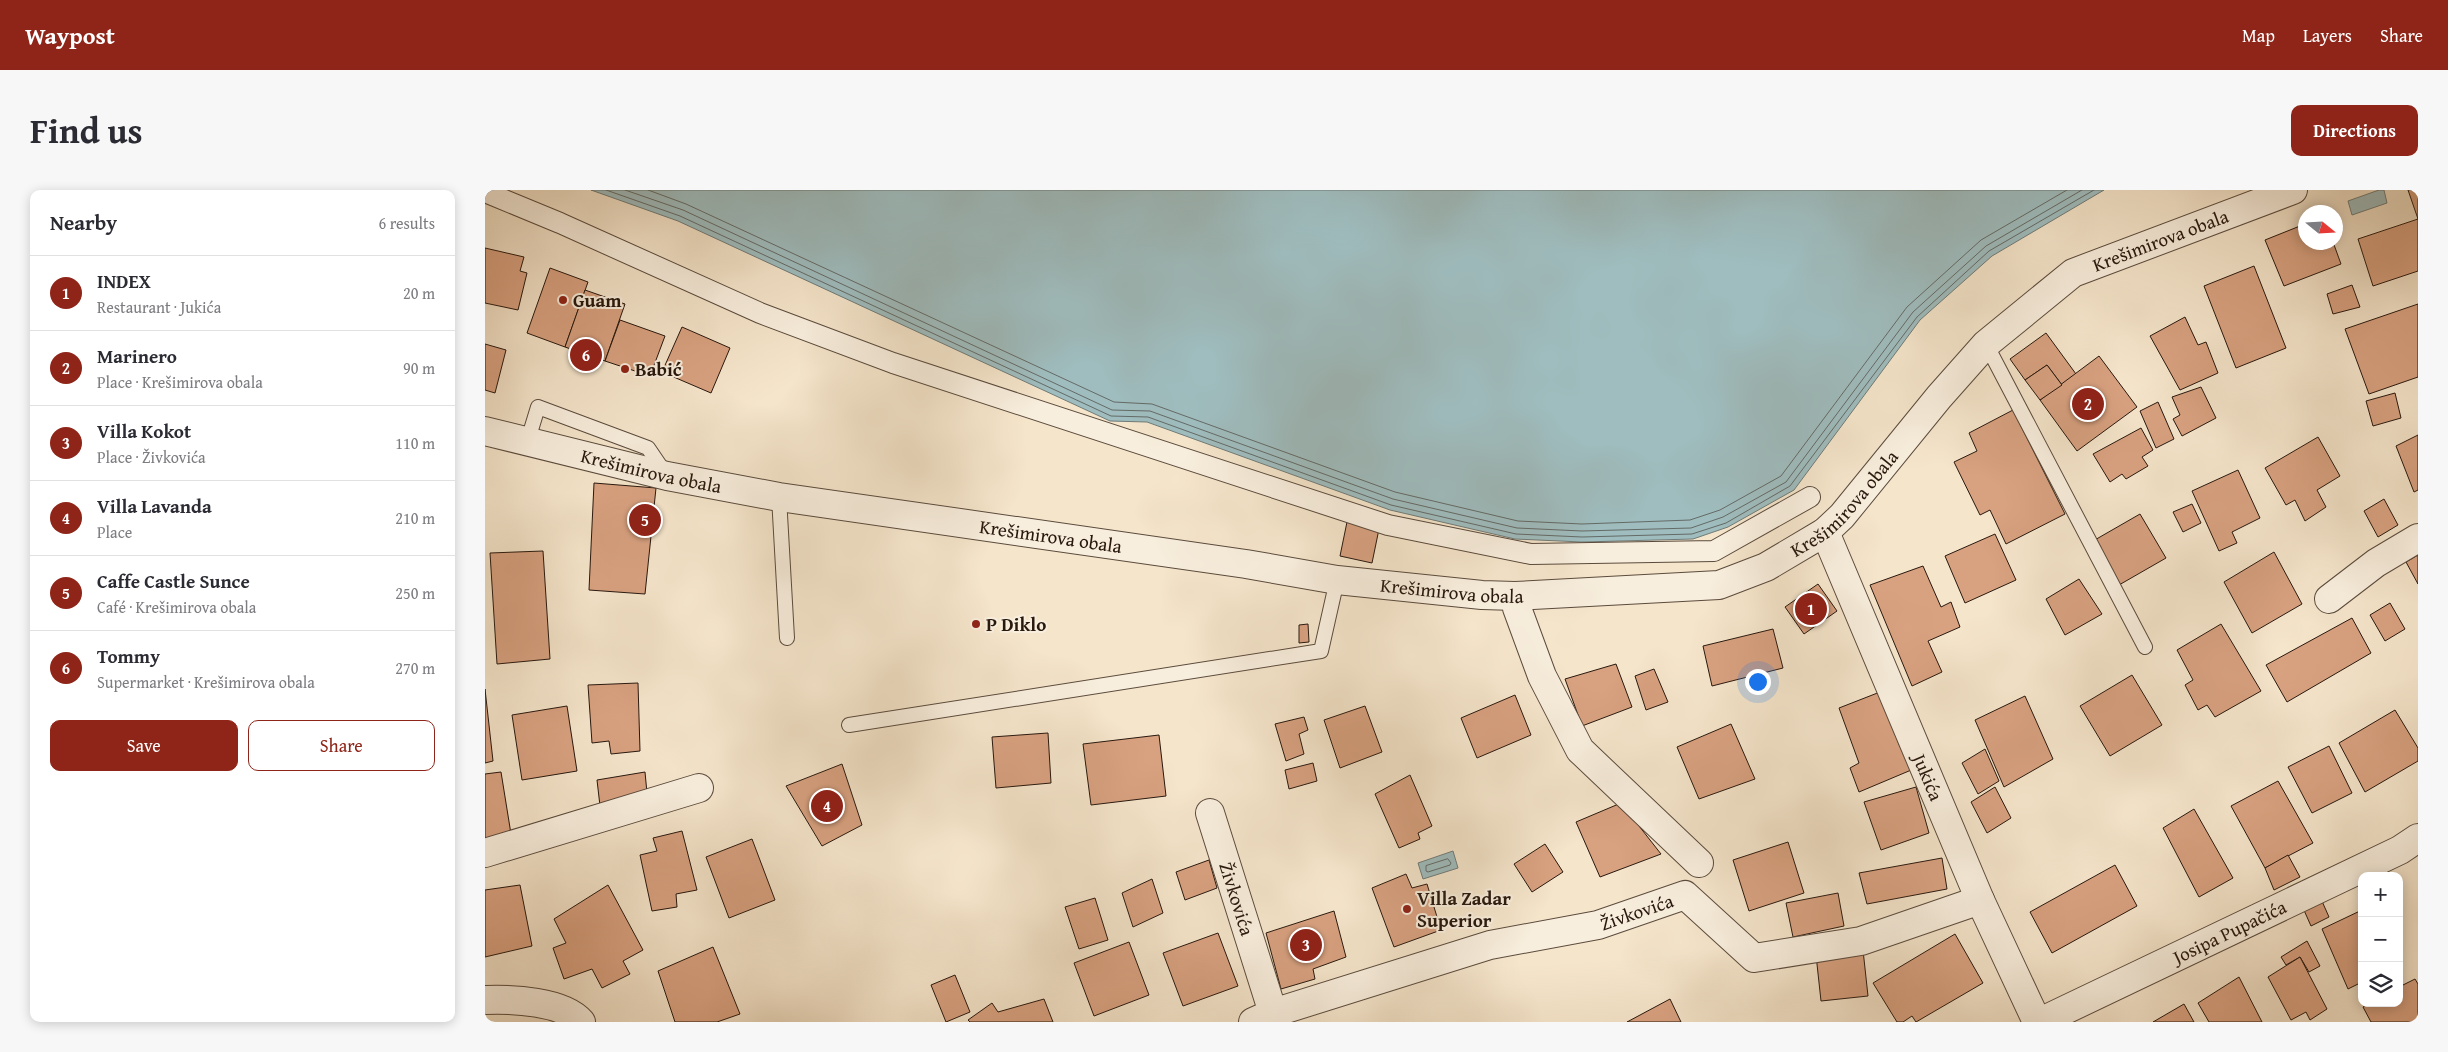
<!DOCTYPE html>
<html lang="en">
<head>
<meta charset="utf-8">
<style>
	body { margin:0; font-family:"Gentium Book Plus",serif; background:#f7f7f7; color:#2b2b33 }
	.controls { position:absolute; right:15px; bottom:15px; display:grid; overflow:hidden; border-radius:10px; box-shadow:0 2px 12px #0003 }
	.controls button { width:45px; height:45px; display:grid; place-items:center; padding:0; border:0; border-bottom:1px solid #e1e1e2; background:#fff; color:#2b2b33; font:25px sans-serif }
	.compass { position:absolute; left:1813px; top:15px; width:45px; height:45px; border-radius:50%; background:#fff; box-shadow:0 2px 12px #0003; rotate:108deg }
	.you { position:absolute; left:1272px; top:491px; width:18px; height:18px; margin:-12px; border:4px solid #fff; border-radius:50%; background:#1a73e8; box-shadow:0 0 0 8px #1a73e833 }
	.badge { display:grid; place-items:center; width:32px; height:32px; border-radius:50%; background:#8f2418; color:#fff; font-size:16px; font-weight:700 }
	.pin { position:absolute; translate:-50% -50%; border:2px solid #fff; box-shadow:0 1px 5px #0006 }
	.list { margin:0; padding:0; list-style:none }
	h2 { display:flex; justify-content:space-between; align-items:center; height:65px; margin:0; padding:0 20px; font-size:21px }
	h2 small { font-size:16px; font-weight:400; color:#7c7c81 }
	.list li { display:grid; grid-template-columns:32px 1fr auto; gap:15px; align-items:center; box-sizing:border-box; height:75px; padding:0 20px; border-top:1px solid #e1e1e2 }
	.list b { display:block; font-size:19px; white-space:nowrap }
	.list p { margin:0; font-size:16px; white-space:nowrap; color:#7c7c81 }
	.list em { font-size:16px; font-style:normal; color:#7c7c81 }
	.actions { display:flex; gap:10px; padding:15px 20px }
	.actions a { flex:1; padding:11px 0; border:1px solid #8f2418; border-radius:10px; text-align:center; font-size:18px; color:#8f2418 }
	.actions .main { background:#8f2418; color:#fff }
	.icon { flex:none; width:28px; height:28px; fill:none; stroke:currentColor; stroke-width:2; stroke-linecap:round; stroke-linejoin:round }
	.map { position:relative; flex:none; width:1933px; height:832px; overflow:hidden; border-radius:10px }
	header { display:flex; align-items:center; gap:30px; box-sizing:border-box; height:70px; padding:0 25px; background:#8f2418; color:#fff }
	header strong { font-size:24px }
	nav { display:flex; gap:28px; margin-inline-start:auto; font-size:18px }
	.intro { display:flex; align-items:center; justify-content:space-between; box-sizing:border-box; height:120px; padding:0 30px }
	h1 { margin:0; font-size:35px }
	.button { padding:12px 22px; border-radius:10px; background:#8f2418; color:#fff; font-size:18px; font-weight:700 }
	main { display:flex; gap:30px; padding:0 30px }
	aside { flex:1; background:#fff; border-radius:10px; box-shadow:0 2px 12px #0003 }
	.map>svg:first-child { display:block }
</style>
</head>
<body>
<header>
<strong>Waypost</strong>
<nav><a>Map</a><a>Layers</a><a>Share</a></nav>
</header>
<div class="intro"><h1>Find us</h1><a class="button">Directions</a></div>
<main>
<aside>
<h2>Nearby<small>6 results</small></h2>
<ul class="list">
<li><span class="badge">1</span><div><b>INDEX</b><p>Restaurant · Jukića</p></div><em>20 m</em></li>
<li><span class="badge">2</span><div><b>Marinero</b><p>Place · Krešimirova obala</p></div><em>90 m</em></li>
<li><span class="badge">3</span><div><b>Villa Kokot</b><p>Place · Živkovića</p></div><em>110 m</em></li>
<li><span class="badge">4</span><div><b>Villa Lavanda</b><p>Place</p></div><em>210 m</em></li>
<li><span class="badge">5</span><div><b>Caffe Castle Sunce</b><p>Café · Krešimirova obala</p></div><em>250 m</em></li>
<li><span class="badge">6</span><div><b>Tommy</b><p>Supermarket · Krešimirova obala</p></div><em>270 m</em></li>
</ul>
<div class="actions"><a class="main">Save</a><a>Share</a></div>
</aside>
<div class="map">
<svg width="1933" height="832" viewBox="0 0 1933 832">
	<rect width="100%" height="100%" fill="#f5e5cb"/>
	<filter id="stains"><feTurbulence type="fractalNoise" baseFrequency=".004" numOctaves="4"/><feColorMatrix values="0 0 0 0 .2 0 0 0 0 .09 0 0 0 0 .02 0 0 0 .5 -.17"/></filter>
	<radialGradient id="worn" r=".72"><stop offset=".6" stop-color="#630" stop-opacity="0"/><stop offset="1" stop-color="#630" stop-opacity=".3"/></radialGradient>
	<g fill="#9fbdbf" stroke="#6f7b78">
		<path d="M 106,0 L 1619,0 L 1507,66 L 1435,130 L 1309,300 L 1243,337 L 1208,349 L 1097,352 L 1030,349 L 905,320 L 662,232 L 625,231 L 193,31 Z"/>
		<path d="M 1894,0 L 1899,0 L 1902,13 L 1867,25 L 1863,11 Z"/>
		<path d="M 968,661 L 973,678 L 938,689 L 933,673 Z"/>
	</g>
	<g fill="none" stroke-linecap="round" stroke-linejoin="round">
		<g stroke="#646a66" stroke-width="1">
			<path d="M 121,0 L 195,26 L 626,226 L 663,227 L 906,315 L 1031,344 L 1097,347 L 1207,344 L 1241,333 L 1305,296 L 1432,127 L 1504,61 L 1609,0"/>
			<path d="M 140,0 L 198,20 L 627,220 L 665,221 L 908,309 L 1032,338 L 1097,341 L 1206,338 L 1238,327 L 1301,292 L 1428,122 L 1501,56 L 1597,0"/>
			<path d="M 163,0 L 201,14 L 629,212 L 667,214 L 910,302 L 1033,331 L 1097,334 L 1205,330 L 1235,320 L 1296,286 L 1422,117 L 1496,50 L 1582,0"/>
			<path d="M 963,669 L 966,673 L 965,675 L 943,682 L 941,681 L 941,676 Z"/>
		</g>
	</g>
	<g fill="#d8a180" stroke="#28180e">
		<path d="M 1923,0 L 1933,0 L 1933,81 L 1888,96 L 1873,49 L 1933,29 Z"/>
		<path d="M 1820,34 L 1820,52 L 1848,52 L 1856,74 L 1799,96 L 1780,50 Z"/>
		<path d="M 0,58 L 39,67 L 35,81 L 42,83 L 33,120 L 0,113 Z"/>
		<path d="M 1769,76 L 1801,158 L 1751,178 L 1719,96 Z"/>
		<path d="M 65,78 L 103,92 L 80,157 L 42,143 Z"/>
		<path d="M 1867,95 L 1875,117 L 1848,124 L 1842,104 Z"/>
		<path d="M 100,100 L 140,114 L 120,171 L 80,157 Z"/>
		<path d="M 1933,114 L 1933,187 L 1884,204 L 1860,139 Z"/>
		<path d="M 1700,127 L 1713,155 L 1721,152 L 1733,183 L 1695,200 L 1665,146 Z"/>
		<path d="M 135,130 L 180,146 L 165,186 L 120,171 Z"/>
		<path d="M 197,137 L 245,158 L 226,203 L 177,182 Z"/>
		<path d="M 1561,143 L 1591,184 L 1577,195 L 1562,175 L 1540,190 L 1525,169 Z"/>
		<path d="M 0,154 L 21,160 L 10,203 L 0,200 Z"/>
		<path d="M 1614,166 L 1652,217 L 1592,261 L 1555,210 Z"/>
		<path d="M 1562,175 L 1577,195 L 1555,210 L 1540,190 Z"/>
		<path d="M 1716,197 L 1731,228 L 1697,246 L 1688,229 L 1695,225 L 1687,207 Z"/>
		<path d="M 1910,203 L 1916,228 L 1888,236 L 1881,211 Z"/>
		<path d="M 1673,212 L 1689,249 L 1671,258 L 1655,221 Z"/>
		<path d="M 1528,220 L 1580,324 L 1521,354 L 1505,320 L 1495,325 L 1469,272 L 1492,261 L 1484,243 Z"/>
		<path d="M 1656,238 L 1668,260 L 1657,267 L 1663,276 L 1641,289 L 1637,284 L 1625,292 L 1608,264 Z"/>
		<path d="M 1933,245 L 1933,300 L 1929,302 L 1911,256 Z"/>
		<path d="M 1833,247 L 1855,286 L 1832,300 L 1841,317 L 1820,331 L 1810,310 L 1801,315 L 1780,278 Z"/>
		<path d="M 1753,280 L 1775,328 L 1747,342 L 1752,353 L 1734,361 L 1707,301 Z"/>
		<path d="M 109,293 L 171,298 L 160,404 L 104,400 Z"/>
		<path d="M 1899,309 L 1913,335 L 1893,347 L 1879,321 Z"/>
		<path d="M 1707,314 L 1716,333 L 1698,342 L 1688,322 Z"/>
		<path d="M 1655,324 L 1681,368 L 1634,395 L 1608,351 Z"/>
		<path d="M 862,332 L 894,339 L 887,373 L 855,366 Z"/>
		<path d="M 1510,344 L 1531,390 L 1480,413 L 1460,366 Z"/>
		<path d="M 58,361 L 65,469 L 12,474 L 5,363 Z"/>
		<path d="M 1789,362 L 1817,414 L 1767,443 L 1739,392 Z"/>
		<path d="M 1933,365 L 1933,394 L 1921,372 Z"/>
		<path d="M 1438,376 L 1456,417 L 1466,412 L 1475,437 L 1443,451 L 1457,482 L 1427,496 L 1385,395 Z"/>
		<path d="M 1594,389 L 1617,424 L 1580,445 L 1561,409 Z"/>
		<path d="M 1333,394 L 1352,421 L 1319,444 L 1300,417 Z"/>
		<path d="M 1905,413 L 1920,439 L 1900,451 L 1885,425 Z"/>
		<path d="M 1867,428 L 1886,463 L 1802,512 L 1781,475 Z"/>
		<path d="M 823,434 L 824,452 L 814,453 L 814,435 Z"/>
		<path d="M 1736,434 L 1776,501 L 1730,527 L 1722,515 L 1713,520 L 1700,495 L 1708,490 L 1692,460 Z"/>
		<path d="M 1288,439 L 1298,478 L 1227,496 L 1218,456 Z"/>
		<path d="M 1131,474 L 1147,517 L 1097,536 L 1080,489 Z"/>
		<path d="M 1169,479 L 1183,512 L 1161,520 L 1150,486 Z"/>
		<path d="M 1647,485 L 1677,535 L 1625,566 L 1595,516 Z"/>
		<path d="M 153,493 L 155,561 L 126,564 L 124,551 L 107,553 L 103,495 Z"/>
		<path d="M 0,499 L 8,571 L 0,573 Z"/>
		<path d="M 1395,502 L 1415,557 L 1424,555 L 1431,578 L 1374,602 L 1365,578 L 1374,573 L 1354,518 Z"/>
		<path d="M 1030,505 L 1046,545 L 992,568 L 976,528 Z"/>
		<path d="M 1540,506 L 1568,569 L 1519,597 L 1490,530 Z"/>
		<path d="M 82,516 L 92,581 L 37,590 L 27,525 Z"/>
		<path d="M 880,516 L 897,562 L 855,578 L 839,530 Z"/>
		<path d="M 1910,520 L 1933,558 L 1933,571 L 1880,602 L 1854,553 Z"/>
		<path d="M 819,527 L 823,540 L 814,544 L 819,564 L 801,571 L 790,534 Z"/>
		<path d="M 1246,534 L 1270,589 L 1214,609 L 1192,557 Z"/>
		<path d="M 563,543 L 566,593 L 511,598 L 507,547 Z"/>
		<path d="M 674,545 L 681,606 L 606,615 L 598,554 Z"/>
		<path d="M 1844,556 L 1867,603 L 1827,623 L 1803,577 Z"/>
		<path d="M 1500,559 L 1514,591 L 1493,604 L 1477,573 Z"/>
		<path d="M 828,573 L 832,591 L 804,599 L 800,580 Z"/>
		<path d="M 357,574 L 377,635 L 337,656 L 301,596 Z"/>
		<path d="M 16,582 L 26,644 L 0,648 L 0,584 Z"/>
		<path d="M 160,582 L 162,603 L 115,616 L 112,590 Z"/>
		<path d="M 925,585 L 947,636 L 933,643 L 935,649 L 914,658 L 890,604 Z"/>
		<path d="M 1793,591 L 1828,653 L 1780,678 L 1746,616 Z"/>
		<path d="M 1431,597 L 1444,643 L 1396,660 L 1379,612 Z"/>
		<path d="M 1510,597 L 1526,628 L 1502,643 L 1486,612 Z"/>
		<path d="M 1136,613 L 1176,664 L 1115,687 L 1091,632 Z"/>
		<path d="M 1709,619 L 1748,688 L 1714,707 L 1678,638 Z"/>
		<path d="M 197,641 L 212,700 L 191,704 L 192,717 L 167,721 L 155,665 L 172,661 L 168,648 Z"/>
		<path d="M 267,649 L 290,710 L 244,728 L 221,667 Z"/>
		<path d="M 1303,652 L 1319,703 L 1264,721 L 1248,670 Z"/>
		<path d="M 1060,654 L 1078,682 L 1047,702 L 1029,674 Z"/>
		<path d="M 1803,665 L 1815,687 L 1789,700 L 1780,678 Z"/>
		<path d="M 1457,668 L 1462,699 L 1382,714 L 1374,683 Z"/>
		<path d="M 724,670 L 732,698 L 700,710 L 691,682 Z"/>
		<path d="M 1630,675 L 1652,716 L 1567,763 L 1545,722 Z"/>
		<path d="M 921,684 L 927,698 L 942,694 L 956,740 L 909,757 L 887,698 Z"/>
		<path d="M 667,689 L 678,723 L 648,737 L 637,703 Z"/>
		<path d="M 35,695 L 47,756 L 0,767 L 0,700 Z"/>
		<path d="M 123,695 L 158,760 L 138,771 L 145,784 L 117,798 L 107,779 L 79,789 L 68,758 L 81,753 L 69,729 Z"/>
		<path d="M 1353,703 L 1359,736 L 1308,747 L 1301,713 Z"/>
		<path d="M 610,708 L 623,750 L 594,759 L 580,717 Z"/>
		<path d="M 1836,709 L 1844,727 L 1826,736 L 1818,718 Z"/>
		<path d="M 1877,720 L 1877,792 L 1863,799 L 1837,739 Z"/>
		<path d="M 849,721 L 861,767 L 828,779 L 830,789 L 796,799 L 781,743 Z"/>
		<path d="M 733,743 L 753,796 L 698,816 L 678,763 Z"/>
		<path d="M 1470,744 L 1498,793 L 1431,832 L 1427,826 L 1418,832 L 1412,832 L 1388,793 Z"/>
		<path d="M 1822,751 L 1835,776 L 1824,782 L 1815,767 L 1801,775 L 1796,767 Z"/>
		<path d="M 644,752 L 664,805 L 609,826 L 589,773 Z"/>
		<path d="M 228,757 L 255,824 L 232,832 L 190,832 L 173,781 Z"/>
		<path d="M 1378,760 L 1383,806 L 1336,811 L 1331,765 Z"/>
		<path d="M 1815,767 L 1842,819 L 1825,830 L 1821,822 L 1806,830 L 1783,787 Z"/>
		<path d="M 470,785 L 485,822 L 461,832 L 446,795 Z"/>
		<path d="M 1754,787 L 1777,832 L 1724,832 L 1713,813 Z"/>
		<path d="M 1930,789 L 1933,794 L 1933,832 L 1886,832 L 1878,817 L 1885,813 L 1914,813 L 1914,797 Z"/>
		<path d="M 559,809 L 568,832 L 485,832 L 483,830 L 507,813 L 513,822 Z"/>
		<path d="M 1185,809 L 1196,832 L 1142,832 Z"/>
		<path d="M 1699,814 L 1709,832 L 1668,832 Z"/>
	</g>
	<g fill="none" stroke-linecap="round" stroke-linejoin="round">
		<g stroke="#5b4b3d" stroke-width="16">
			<g id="service">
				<path d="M 1501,154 L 1660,457"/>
				<path d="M 42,253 L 53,217 L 163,258 L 180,283"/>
				<path d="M 294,307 L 302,448"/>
				<path d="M 364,535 L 836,461 L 852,390"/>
			</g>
		</g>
		<g stroke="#5b4b3d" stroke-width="22">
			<path id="pedestrian" d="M 0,2 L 75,33 L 275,123 L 408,173 L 903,335 L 1046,364 L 1229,361 L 1325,307"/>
		</g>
		<g stroke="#5b4b3d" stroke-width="30">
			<g id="minor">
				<path id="s1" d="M 1340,342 L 1495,710 L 1552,832"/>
				<path d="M 1030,406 L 1032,418 L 1057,486 L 1095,560 L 1214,673"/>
				<path d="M 1844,409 L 1891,373 L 1933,348"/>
				<path id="s2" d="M 725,623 L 788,823"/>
				<path d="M 0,663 L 214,598"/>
				<path d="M 0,810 C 27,809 78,811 96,832"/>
				<path id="s3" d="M 768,832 L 788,823 L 1005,755 L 1113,735 L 1200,705 L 1269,768 L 1376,751 L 1495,710"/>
				<path id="s4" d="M 1555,832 L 1915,660 L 1933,648"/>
			</g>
		</g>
		<g stroke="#5b4b3d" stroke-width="30">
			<g id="tertiary">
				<path id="s5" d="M 0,241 L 182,286 L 294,307 L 761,374 L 852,390 L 997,405 L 1030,406 L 1234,395 L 1281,377 L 1340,342 L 1357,326 L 1454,207 L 1501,154 L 1588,83 L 1808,0"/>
			</g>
		</g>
		<use href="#service" stroke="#f8eedd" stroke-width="14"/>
		<use href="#pedestrian" stroke="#f8eedd" stroke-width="20"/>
		<use href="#minor" stroke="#f8eedd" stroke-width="28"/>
		<use href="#tertiary" stroke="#f8eedd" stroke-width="28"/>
	</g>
	<g fill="#8f2418" stroke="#f8eedd" stroke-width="2">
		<circle cx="78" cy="110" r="5"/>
		<circle cx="140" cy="179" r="5"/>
		<circle cx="491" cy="434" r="5"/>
		<circle cx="922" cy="719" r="5"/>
	</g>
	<g text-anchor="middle" stroke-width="4" stroke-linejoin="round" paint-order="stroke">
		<g font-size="19" fill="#28180e" stroke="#f8eedd">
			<text dy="7" stroke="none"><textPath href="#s5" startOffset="1821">Krešimirova obala</textPath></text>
			<text dy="7" stroke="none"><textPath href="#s5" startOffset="171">Krešimirova obala</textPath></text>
			<text dy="7" stroke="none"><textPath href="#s5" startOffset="1401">Krešimirova obala</textPath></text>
			<text dy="7" stroke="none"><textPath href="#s5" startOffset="576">Krešimirova obala</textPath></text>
			<text dy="7" stroke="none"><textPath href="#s5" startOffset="981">Krešimirova obala</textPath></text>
			<text dy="7" stroke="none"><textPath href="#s1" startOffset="266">Jukića</textPath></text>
			<text dy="7" stroke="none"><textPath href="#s2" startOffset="90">Živkovića</textPath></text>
			<text dy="7" stroke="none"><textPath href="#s3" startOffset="400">Živkovića</textPath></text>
			<text dy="7" stroke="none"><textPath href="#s4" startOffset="210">Josipa Pupačića</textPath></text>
		</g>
		<g font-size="19" font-weight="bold" fill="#28180e" stroke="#f8eedd" text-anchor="start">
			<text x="88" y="117">Guam</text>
			<text x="150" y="186">Babić</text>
			<text x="501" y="441">P Diklo</text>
			<text x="932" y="715">Villa Zadar<tspan x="932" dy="22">Superior</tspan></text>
		</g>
	</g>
	<rect width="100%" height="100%" filter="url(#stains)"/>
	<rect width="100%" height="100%" fill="url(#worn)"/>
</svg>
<div class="controls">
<button>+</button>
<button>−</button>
<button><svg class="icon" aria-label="layers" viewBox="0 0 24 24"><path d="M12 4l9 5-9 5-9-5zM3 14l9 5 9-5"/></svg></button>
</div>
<svg class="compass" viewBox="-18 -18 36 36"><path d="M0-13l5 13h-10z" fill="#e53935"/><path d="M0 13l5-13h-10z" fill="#7c7c81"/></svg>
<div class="you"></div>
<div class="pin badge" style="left:1326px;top:419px">1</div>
<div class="pin badge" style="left:1603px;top:214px">2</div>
<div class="pin badge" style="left:821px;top:755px">3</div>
<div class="pin badge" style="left:342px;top:616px">4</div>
<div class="pin badge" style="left:160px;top:330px">5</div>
<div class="pin badge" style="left:101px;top:165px">6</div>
</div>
</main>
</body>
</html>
